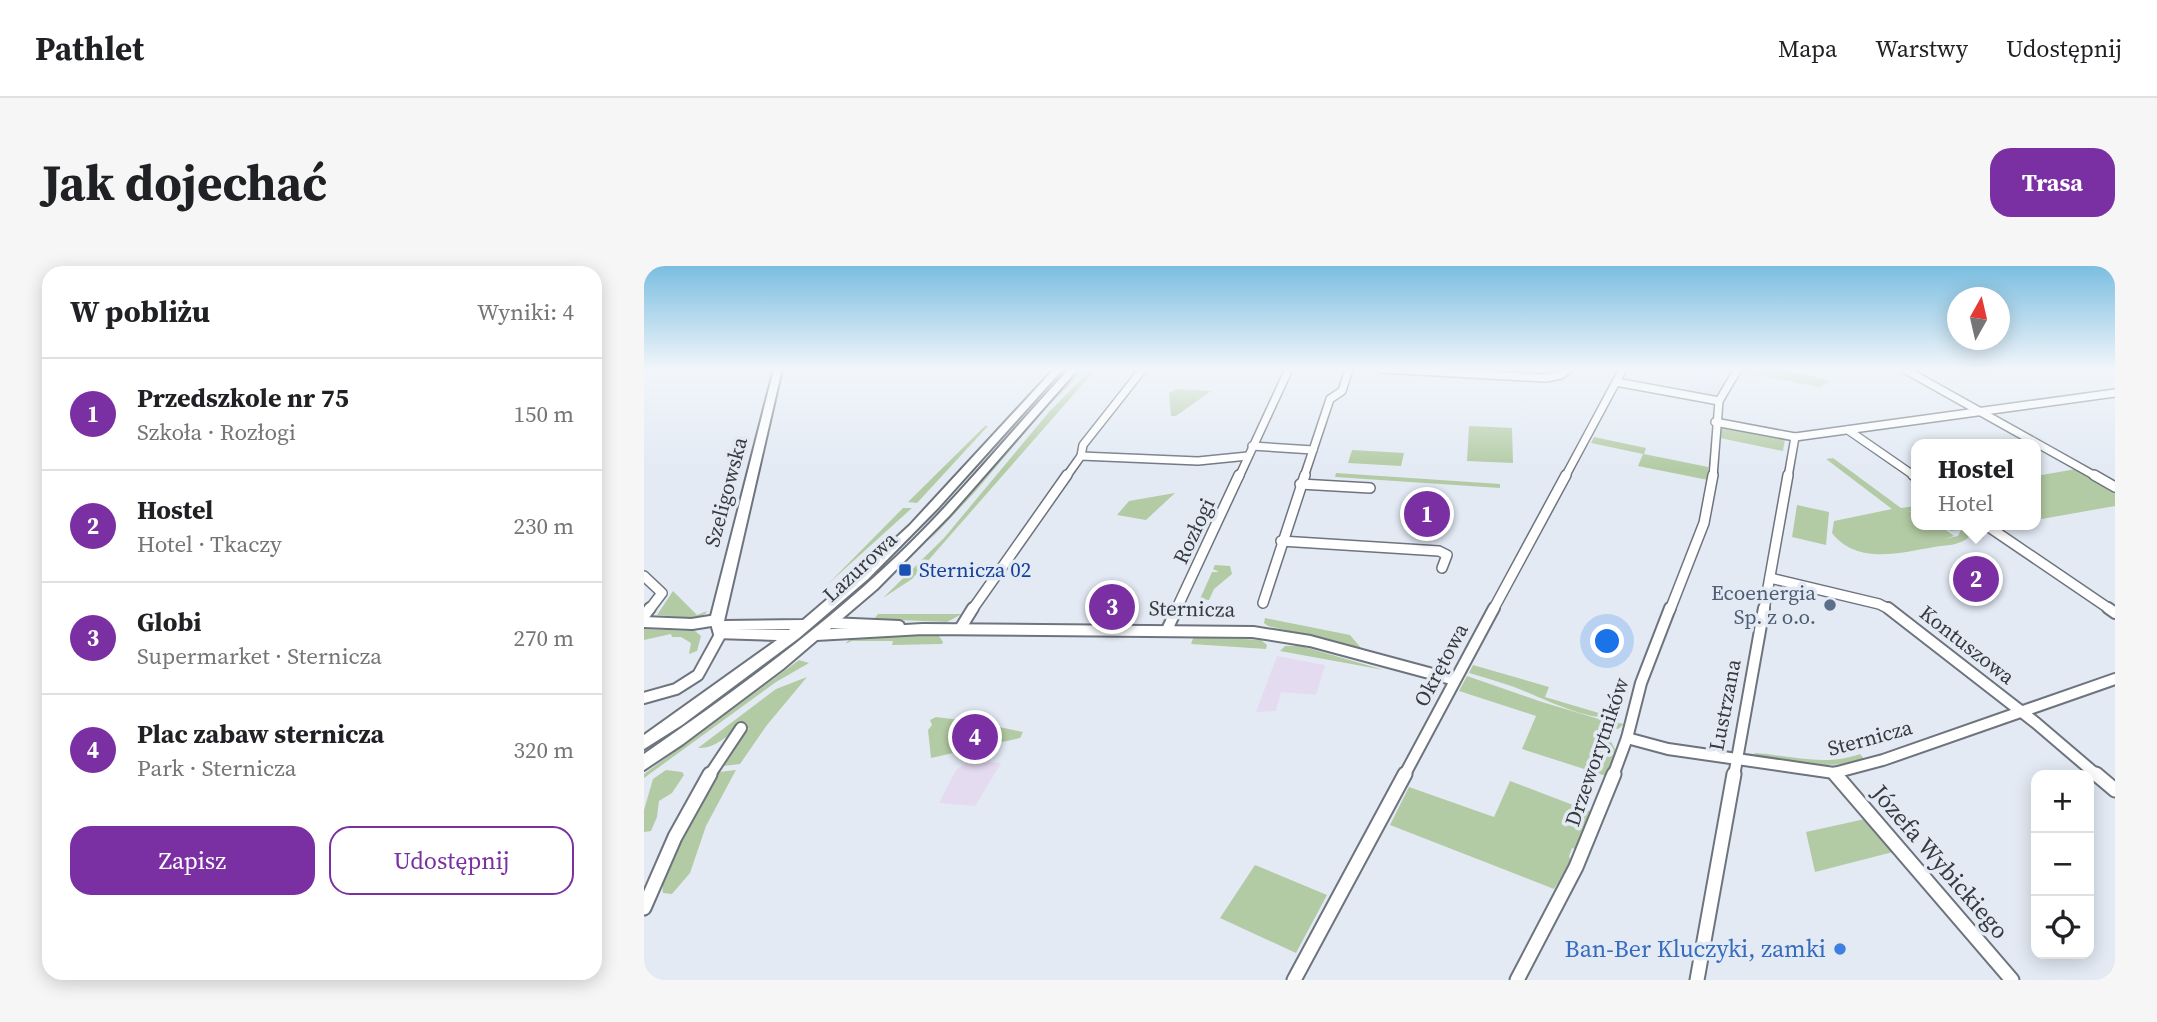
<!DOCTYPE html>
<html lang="pl">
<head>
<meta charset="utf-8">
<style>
	body { margin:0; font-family:"Source Serif 4",serif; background:#f6f6f6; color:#202124 }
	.controls { position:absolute; right:21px; bottom:21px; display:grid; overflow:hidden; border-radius:14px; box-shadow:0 4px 18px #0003 }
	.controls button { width:63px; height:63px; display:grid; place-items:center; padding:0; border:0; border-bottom:2px solid #e0e0e0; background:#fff; color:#202124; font:35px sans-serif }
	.compass { position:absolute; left:1303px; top:21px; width:63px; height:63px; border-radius:50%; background:#fff; box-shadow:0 4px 18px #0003; rotate:8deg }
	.you { position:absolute; left:964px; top:376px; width:24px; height:24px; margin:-18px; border:5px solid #fff; border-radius:50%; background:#1a73e8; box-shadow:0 0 0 10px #1a73e833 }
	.badge { display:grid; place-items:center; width:46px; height:46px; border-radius:50%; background:#7a30a2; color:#fff; font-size:23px; font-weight:700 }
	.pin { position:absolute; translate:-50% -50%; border:4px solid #fff; box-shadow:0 2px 7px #0006 }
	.popup { position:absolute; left:1267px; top:173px; width:130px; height:91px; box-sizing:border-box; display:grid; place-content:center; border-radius:14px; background:#fff; filter:drop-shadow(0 2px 5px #0005); font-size:23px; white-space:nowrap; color:#757577 }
	.popup b { font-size:26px; color:#202124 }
	.popup::after { content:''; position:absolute; left:50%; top:100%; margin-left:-14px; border:14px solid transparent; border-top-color:#fff }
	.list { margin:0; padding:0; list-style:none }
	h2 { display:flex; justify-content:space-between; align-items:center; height:91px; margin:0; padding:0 28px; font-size:30px }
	h2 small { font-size:23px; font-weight:400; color:#757577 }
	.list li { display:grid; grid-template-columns:46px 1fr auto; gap:21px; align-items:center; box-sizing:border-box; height:112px; padding:0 28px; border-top:2px solid #e0e0e0 }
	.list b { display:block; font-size:26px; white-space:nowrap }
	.list p { margin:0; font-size:23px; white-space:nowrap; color:#757577 }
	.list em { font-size:23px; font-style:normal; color:#757577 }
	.actions { display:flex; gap:14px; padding:21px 28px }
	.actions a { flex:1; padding:16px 0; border:2px solid #7a30a2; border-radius:21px; text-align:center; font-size:24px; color:#7a30a2 }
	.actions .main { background:#7a30a2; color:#fff }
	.icon { flex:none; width:38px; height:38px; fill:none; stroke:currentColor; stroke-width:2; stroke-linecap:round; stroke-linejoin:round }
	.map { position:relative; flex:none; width:1471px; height:714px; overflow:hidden; border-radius:21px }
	header { display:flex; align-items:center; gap:42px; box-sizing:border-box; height:98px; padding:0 35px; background:#fff; border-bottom:2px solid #e0e0e0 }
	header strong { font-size:33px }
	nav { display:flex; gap:38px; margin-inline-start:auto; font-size:24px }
	.intro { display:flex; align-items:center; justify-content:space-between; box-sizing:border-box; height:168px; padding:0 42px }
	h1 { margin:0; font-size:49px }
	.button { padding:18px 32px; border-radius:21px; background:#7a30a2; color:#fff; font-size:24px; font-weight:700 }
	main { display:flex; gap:42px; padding:0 42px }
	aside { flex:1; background:#fff; border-radius:21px; box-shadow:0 4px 18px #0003 }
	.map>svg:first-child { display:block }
</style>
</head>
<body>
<header>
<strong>Pathlet</strong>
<nav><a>Mapa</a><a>Warstwy</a><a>Udostępnij</a></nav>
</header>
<div class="intro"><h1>Jak dojechać</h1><a class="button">Trasa</a></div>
<main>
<aside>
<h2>W pobliżu<small>Wyniki: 4</small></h2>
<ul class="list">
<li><span class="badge">1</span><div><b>Przedszkole nr 75</b><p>Szkoła · Rozłogi</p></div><em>150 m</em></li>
<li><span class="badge">2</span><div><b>Hostel</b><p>Hotel · Tkaczy</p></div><em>230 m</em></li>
<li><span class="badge">3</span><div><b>Globi</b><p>Supermarket · Sternicza</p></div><em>270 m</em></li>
<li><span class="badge">4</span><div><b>Plac zabaw sternicza</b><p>Park · Sternicza</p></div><em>320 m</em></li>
</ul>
<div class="actions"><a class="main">Zapisz</a><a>Udostępnij</a></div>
</aside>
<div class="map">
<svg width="1471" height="714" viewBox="0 0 1471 714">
	<rect width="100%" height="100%" fill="#e3eaf4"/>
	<g fill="#e5dbf0">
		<path d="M 1049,111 L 1079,116 L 1072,129 L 1043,127 Z"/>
		<path d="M 633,390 L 681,399 L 672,429 L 637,426 L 632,445 L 612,446 Z"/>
		<path d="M 326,494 L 357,497 L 331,540 L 295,537 L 312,504 Z"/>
	</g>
	<g fill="#b3cba4">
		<path d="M 438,103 L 442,103 L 402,142 L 330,227 L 284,276 L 394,146 Z"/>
		<path d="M 447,103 L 452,103 L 268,313 L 239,332 L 300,272 L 405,146 Z"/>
		<path d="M 1100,103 L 1137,103 L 1187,115 L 1176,121 L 1099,106 Z"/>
		<path d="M 533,123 L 567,125 L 532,150 L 527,150 L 525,127 Z"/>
		<path d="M 341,160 L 344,160 L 273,237 L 264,236 Z"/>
		<path d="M 825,160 L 868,162 L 869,197 L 823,195 Z"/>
		<path d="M 1084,161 L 1141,173 L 1139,185 L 1076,172 L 1077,163 Z"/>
		<path d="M 950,171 L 1002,182 L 1000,188 L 1064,201 L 1064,214 L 994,200 L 999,188 L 947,177 Z"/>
		<path d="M 708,184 L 760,187 L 757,200 L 704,197 Z"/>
		<path d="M 1189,192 L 1257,242 L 1272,240 L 1272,245 L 1263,246 L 1272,246 L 1272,259 L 1295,259 L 1310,270 L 1300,273 L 1314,270 L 1317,264 L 1307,265 L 1298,259 L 1322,259 L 1325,270 L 1336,269 L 1340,272 L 1329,274 L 1325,271 C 1315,280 1302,279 1290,281 C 1256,287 1213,299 1188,267 L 1190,255 L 1248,243 L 1182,193 Z"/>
		<path d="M 1432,203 L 1471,226 L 1471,240 L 1392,254 L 1392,231 L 1395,230 L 1392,228 L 1392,210 Z"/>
		<path d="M 692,207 L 856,218 L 856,222 L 691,211 Z"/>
		<path d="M 531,227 L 502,254 L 473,249 L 485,235 Z"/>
		<path d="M 1153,239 L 1185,246 L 1182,279 L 1148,271 Z"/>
		<path d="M 259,242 L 268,242 L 184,318 Z"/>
		<path d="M 571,299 L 586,300 L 588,308 L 570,323 L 565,334 L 556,333 L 568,306 L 575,306 L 569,303 Z"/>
		<path d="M 29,325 L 53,349 L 63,345 L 61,348 L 51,352 L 13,349 Z"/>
		<path d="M 234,348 L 318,348 L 303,356 L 230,353 Z"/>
		<path d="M 621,352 L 706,369 L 717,382 L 624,360 L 620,357 Z"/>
		<path d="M 0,363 L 51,365 L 57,370 L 53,385 L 45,388 L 47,377 L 37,371 L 28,371 L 27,368 L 0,374 Z"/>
		<path d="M 260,370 L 295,370 L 299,376 L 298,378 L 248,379 L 249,375 L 208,375 L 201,378 L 207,372 Z"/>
		<path d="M 550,370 L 617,374 L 623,379 L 622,383 L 547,378 Z"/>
		<path d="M 641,380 L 657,380 L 740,404 L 636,385 Z"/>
		<path d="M 155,394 L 165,397 L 132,416 L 0,512 L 0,508 Z"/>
		<path d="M 829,399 L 905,421 L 901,431 L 965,450 C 946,457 888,427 867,420 C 853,415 839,411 825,407 Z"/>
		<path d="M 823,410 L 898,436 L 958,454 L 980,458 L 974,463 L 959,461 L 957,470 L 965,472 L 971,483 L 971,491 L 965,511 L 878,483 L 892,450 L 815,425 Z"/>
		<path d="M 163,411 L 123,459 L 96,498 L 79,500 L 105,462 C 85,462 76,483 54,482 L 132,423 Z"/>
		<path d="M 292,451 L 332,456 L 379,466 L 376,472 L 287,492 L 284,464 L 288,459 L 286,454 Z"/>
		<path d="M 1110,487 C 1146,489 1180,501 1216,488 L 1220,493 C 1185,505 1149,496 1114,491 Z"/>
		<path d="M 22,504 L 38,506 L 40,509 L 28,527 L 15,535 L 13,551 L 7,565 L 0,566 L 0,544 L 9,513 Z"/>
		<path d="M 92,504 L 62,560 L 46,607 L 28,628 L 19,627 C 15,603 62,530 75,506 Z"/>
		<path d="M 866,515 L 950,547 L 934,584 L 928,582 L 925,590 L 927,596 L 910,623 L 746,559 L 765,521 L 850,551 Z"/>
		<path d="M 1221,553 L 1249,586 L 1171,606 L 1162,566 Z"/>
		<path d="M 611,599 L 683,629 L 652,687 L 576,652 Z"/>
	</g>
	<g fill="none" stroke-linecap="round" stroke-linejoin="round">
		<g stroke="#6e747d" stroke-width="10">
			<g id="street-far3">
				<path d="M 738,103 L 902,112 L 917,109 L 925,103"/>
				<path d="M 1260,103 L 1453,211"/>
				<path d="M 972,116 L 1075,135"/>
				<path d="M 1071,156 L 1151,171 L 1471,127"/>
				<path d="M 1204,164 L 1272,211"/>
				<path d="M 608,180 L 669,184"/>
				<path d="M 437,190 L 554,195 L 604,190"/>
				<path d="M 422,211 L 437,190 L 439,179 L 499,103"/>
				<path d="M 595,211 L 645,103"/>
				<path d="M 660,211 L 686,133 L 698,125 L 705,103"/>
				<path d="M 921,211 L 979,103"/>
				<path d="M 1069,211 L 1075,135 L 1094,103"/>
				<path d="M 1144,211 L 1151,171"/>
			</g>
		</g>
		<g stroke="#6e747d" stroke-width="12">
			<g id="street-far2">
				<path d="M 1269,209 L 1272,211"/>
				<path d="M 1450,209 L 1471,221"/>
				<path d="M 656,218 L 726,222"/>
				<path d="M 1342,259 L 1467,344"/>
				<path d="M 637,275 L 795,285 L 803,289 L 798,302"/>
				<path d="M 0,310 L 18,327 L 5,344"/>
				<path d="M 1126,312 L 1235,338 L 1247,344"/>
				<path d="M 619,337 L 661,209"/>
				<path d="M 328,344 L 423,209"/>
				<path d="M 532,344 L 595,209"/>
				<path d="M 849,344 L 922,209"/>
				<path d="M 1026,344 L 1060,257 L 1069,209"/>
				<path d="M 1120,344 L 1144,209"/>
			</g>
		</g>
		<g stroke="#6e747d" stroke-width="14">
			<g id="street-far1">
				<path d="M 1244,342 L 1392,457 L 1454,510"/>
				<path d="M 1464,342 L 1471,347"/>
				<path d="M 0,350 L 6,342"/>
				<path d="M 0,356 L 48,358 L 73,354"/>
				<path d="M 186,357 L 255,360"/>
				<path d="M 316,363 L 329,342"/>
				<path d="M 523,364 L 533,342"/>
				<path d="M 172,369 L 279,363 L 609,366 L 666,375 L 811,414"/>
				<path d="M 0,432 L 32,423 L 54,409 L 76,369"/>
				<path d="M 983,472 L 1024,483 L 1190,507 L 1239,494 L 1471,413"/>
				<path d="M 1190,507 L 1192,510"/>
				<path d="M 65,510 L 97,462"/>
				<path d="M 760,510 L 850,342"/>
				<path d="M 969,510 L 983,472 L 997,417 L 1026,342"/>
				<path d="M 1090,510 L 1120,342"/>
			</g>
		</g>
		<g stroke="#6e747d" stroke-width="17">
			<g id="street">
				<path d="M 1191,508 L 1368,714"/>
				<path d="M 1452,508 L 1471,524"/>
				<path d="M 0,642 L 31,571 L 66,508"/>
				<path d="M 650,714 L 761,508"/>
				<path d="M 873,714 L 932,601 L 970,508"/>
				<path d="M 1053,714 L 1090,508"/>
			</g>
		</g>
		<g stroke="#6e747d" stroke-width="4">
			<g id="secondary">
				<path d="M 130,103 L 138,103 L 80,355 L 159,354 L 214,307 L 266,259 L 410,103 L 419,103 L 295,241 L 224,313 L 155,372 L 38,459 L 0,483 L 0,469 L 133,374 L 71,372 L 66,354 ZM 146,363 L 145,364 L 91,364 Z"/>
				<path d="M 425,103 L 434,103 L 306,249 L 233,323 L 139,403 L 39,478 L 0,504 L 0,488 C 88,427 174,365 252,291 C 314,232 367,165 425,103 Z"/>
			</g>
		</g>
		<use href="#street-far3" stroke="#fff" stroke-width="7"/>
		<use href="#street-far2" stroke="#fff" stroke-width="9"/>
		<use href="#street-far1" stroke="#fff" stroke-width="10"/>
		<use href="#street" stroke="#fff" stroke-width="13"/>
		<use href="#secondary" fill="#fff" fill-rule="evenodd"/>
	</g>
	<linearGradient id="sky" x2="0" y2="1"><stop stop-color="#7bbee1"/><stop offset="0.51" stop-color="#f2f6fa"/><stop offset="1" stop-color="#f2f6fa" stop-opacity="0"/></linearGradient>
	<rect width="1471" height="203" fill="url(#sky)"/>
	<rect fill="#1a4fb4" stroke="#e3eaf4" stroke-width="2.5" x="254" y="297" width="14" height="14" rx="3.5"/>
	<circle fill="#5c6f8a" stroke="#e3eaf4" stroke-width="2.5" cx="1186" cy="339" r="7"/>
	<circle fill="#3f7fe0" stroke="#e3eaf4" stroke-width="2.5" cx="1196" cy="683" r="7"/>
	<g text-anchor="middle" stroke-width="7" stroke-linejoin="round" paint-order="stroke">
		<g font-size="21" fill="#373a3e" stroke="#e3eaf4">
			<text transform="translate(82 226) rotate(-75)" y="7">Szeligowska</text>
			<text transform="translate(550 265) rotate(-65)" y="7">Rozłogi</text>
			<text transform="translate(216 301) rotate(-43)" y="7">Lazurowa</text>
			<text transform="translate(548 343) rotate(1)" y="7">Sternicza</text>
			<text transform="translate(1323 379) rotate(38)" y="7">Kontuszowa</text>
			<text transform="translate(797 399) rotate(-62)" y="7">Okrętowa</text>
			<text transform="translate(1081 439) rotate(-79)" y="7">Lustrzana</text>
			<text transform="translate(1226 472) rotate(-15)" y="7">Sternicza</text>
			<text transform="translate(953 486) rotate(-71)" y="7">Drzeworytników</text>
		</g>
		<g font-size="21" fill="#164399" stroke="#e3eaf4" text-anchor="start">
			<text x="275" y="311">Sternicza 02</text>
		</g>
		<g font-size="21" fill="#4e5e75" stroke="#e3eaf4" text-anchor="end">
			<text x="1172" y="334">Ecoenergia<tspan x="1172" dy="24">Sp. z o.o.</tspan></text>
		</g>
		<g font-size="24" fill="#373a3e" stroke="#e3eaf4">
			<text transform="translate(1296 596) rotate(49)" y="8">Józefa Wybickiego</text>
		</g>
		<g font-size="24" fill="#366cbe" stroke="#e3eaf4" text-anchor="end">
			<text x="1182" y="691">Ban-Ber Kluczyki, zamki</text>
		</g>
	</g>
</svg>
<div class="controls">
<button>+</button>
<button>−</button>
<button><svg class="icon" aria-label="locate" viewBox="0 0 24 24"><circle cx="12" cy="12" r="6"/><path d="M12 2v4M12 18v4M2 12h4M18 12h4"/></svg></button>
</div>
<svg class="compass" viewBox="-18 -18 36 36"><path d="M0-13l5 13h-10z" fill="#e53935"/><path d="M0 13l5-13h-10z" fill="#757577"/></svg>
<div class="you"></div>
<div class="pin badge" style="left:783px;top:248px">1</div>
<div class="pin badge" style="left:1332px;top:313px">2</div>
<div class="popup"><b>Hostel</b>Hotel</div>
<div class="pin badge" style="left:468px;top:341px">3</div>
<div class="pin badge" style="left:331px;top:471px">4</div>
</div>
</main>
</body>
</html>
